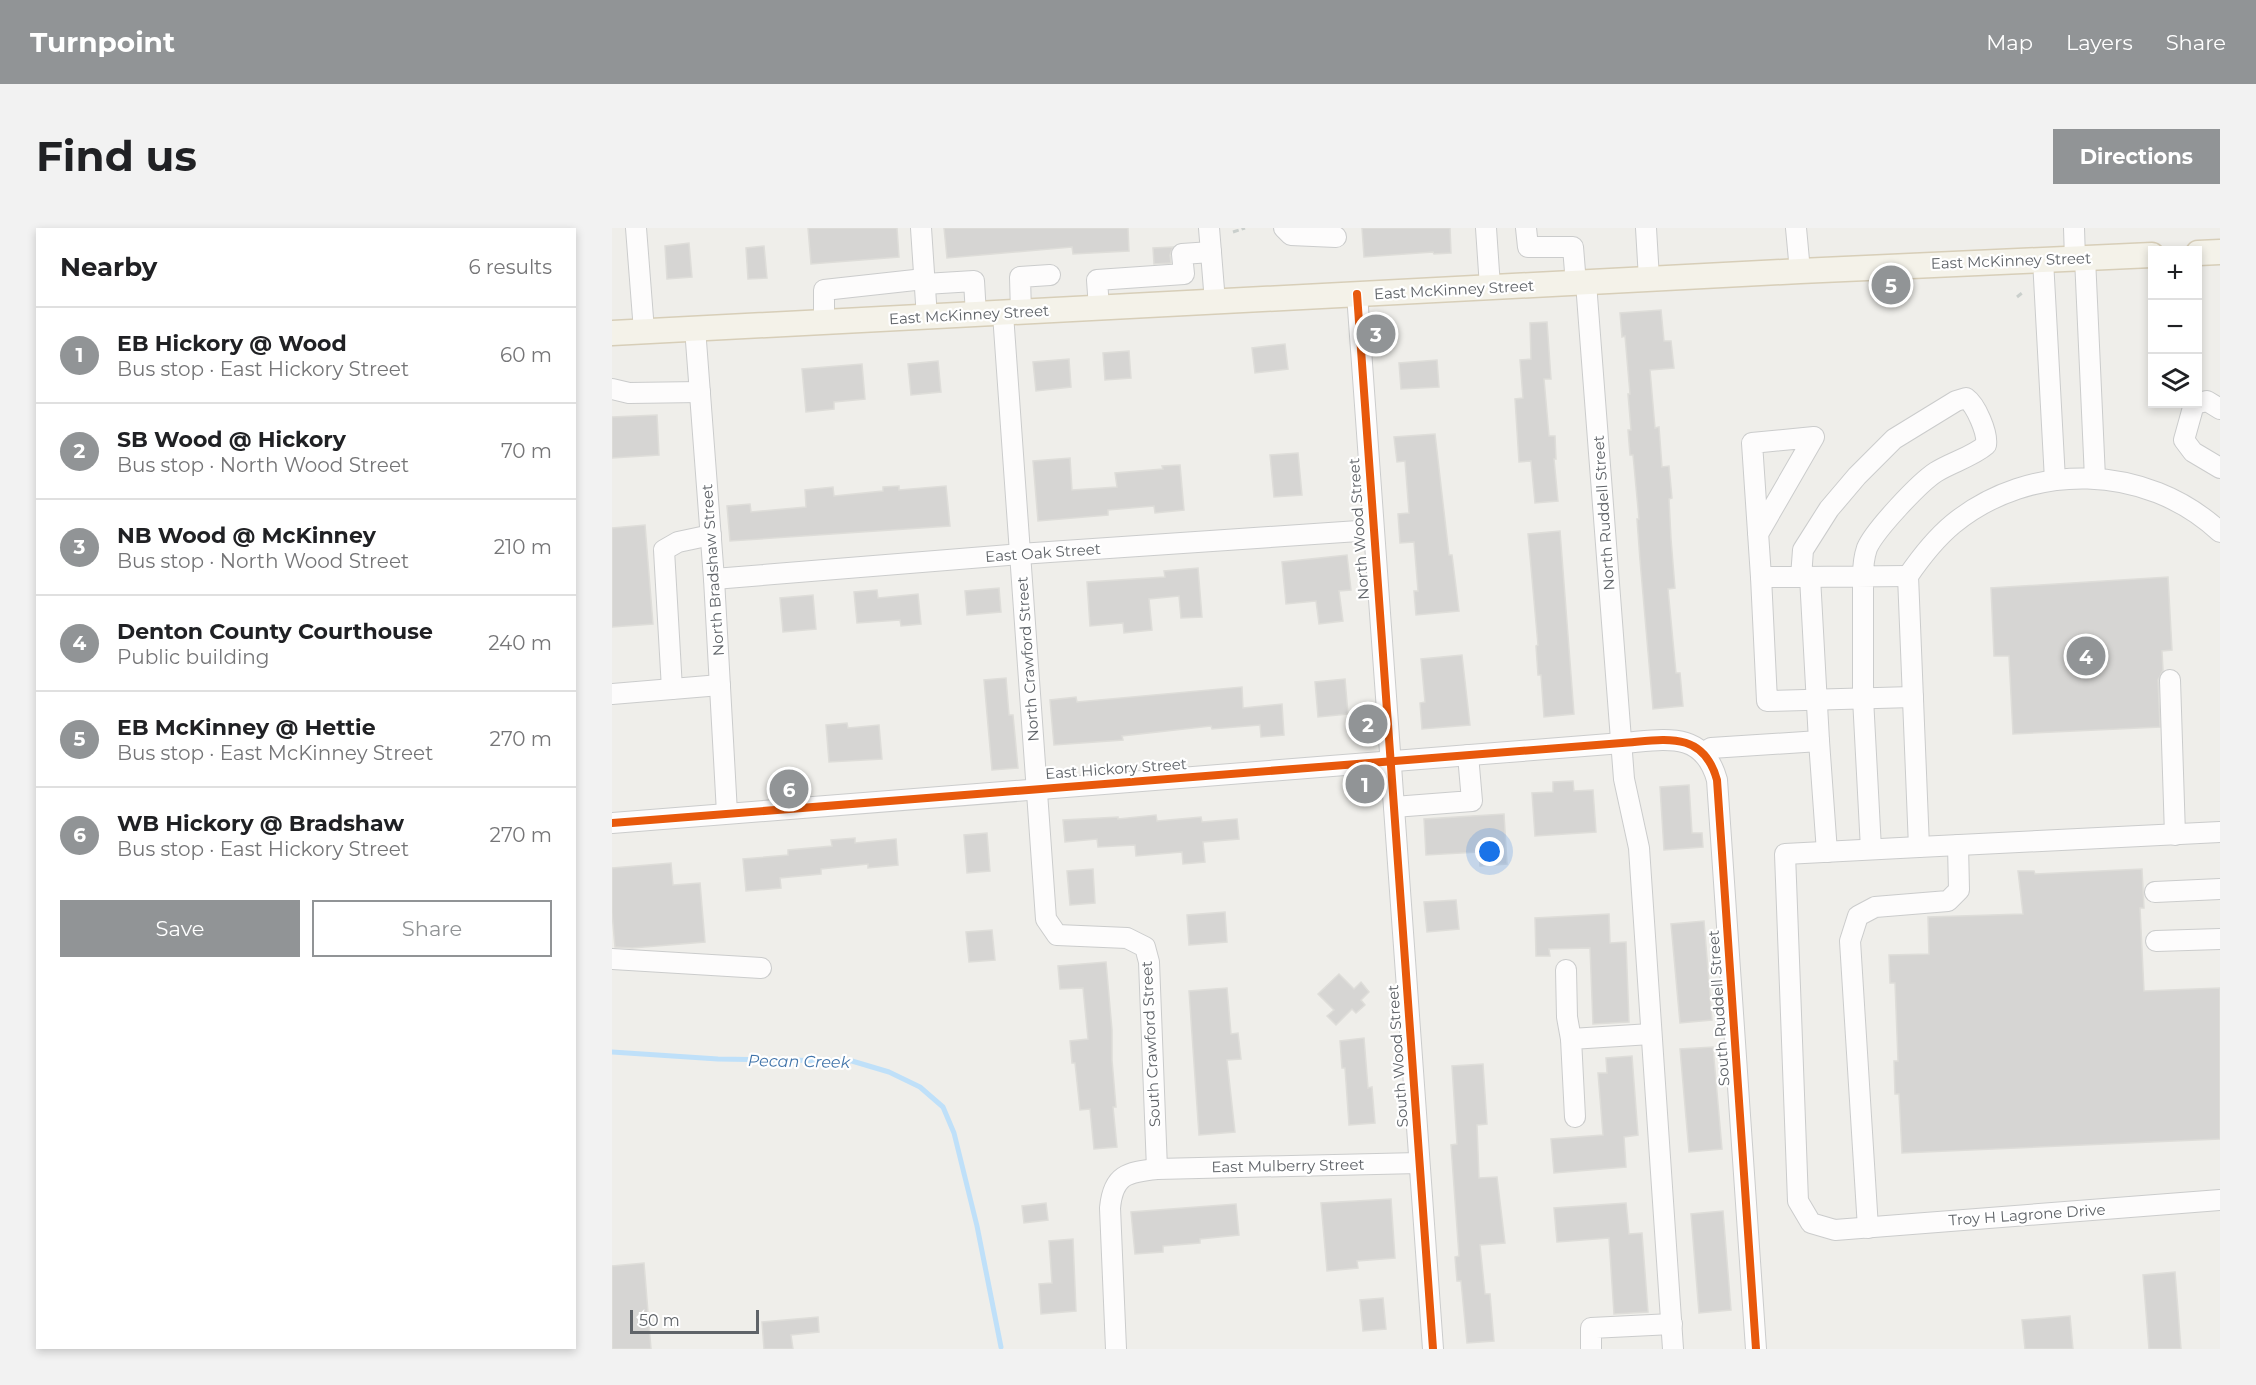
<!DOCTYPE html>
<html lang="en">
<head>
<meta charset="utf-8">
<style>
	body { margin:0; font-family:Montserrat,sans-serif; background:#f2f2f2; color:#202124 }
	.controls { position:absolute; right:18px; top:18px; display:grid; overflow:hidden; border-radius:0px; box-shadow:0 3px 9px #0003 }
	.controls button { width:54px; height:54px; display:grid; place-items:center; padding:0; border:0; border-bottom:2px solid #e0e0e0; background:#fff; color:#202124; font:30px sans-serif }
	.scale { position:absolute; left:18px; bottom:15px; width:129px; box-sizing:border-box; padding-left:6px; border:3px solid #5f6368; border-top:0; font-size:16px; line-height:21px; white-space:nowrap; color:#5f6368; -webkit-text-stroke:4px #fff; paint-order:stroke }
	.you { position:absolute; left:878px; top:624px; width:21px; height:21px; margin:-15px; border:4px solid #fff; border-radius:50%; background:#1a73e8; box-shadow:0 0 0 9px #1a73e833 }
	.badge { display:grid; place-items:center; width:39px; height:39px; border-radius:50%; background:#919496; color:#fff; font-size:20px; font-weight:700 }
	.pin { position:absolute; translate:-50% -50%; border:3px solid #fff; box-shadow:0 2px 6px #0006 }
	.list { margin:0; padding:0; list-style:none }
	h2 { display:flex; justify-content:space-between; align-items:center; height:78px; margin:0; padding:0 24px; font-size:26px }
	h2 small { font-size:20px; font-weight:400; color:#757577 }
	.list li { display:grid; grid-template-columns:39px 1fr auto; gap:18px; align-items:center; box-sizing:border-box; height:96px; padding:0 24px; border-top:2px solid #e0e0e0 }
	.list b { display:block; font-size:22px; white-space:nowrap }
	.list p { margin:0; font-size:20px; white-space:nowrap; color:#757577 }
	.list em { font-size:20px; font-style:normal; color:#757577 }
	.actions { display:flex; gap:12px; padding:18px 24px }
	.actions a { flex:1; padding:14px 0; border:2px solid #919496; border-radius:0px; text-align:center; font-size:21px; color:#919496 }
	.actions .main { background:#919496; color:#fff }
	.icon { flex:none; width:33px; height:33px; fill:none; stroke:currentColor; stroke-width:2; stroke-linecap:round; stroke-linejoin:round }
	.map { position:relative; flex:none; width:1608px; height:1121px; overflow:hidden; border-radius:0px }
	header { display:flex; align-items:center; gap:36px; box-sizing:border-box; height:84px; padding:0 30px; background:#919496; color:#fff }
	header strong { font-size:28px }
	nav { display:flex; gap:33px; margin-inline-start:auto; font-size:21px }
	.intro { display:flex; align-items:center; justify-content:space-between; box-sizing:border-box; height:144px; padding:0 36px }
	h1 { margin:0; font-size:42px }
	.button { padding:15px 27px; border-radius:0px; background:#919496; color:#fff; font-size:21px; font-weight:700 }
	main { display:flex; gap:36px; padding:0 36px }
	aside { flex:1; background:#fff; border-radius:0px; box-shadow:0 3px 9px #0003 }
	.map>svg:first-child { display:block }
</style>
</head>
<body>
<header>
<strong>Turnpoint</strong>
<nav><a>Map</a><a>Layers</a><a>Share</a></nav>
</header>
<div class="intro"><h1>Find us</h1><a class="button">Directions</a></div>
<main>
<aside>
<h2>Nearby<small>6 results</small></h2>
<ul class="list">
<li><span class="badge">1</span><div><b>EB Hickory @ Wood</b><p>Bus stop · East Hickory Street</p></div><em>60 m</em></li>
<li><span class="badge">2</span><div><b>SB Wood @ Hickory</b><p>Bus stop · North Wood Street</p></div><em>70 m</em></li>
<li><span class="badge">3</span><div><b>NB Wood @ McKinney</b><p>Bus stop · North Wood Street</p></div><em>210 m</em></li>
<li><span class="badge">4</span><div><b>Denton County Courthouse</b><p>Public building</p></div><em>240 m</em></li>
<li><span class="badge">5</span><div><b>EB McKinney @ Hettie</b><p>Bus stop · East McKinney Street</p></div><em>270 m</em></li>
<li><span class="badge">6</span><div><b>WB Hickory @ Bradshaw</b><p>Bus stop · East Hickory Street</p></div><em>270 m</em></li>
</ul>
<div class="actions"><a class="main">Save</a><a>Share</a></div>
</aside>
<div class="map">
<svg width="1608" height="1121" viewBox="0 0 1608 1121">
	<rect width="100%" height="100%" fill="#efeeea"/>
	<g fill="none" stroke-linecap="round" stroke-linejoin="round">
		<path stroke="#bfe0f9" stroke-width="5" d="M 0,824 L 106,831 L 240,833 L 277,844 L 308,859 L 331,879 L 342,905 L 365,998 L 389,1119"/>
	</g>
	<g fill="#d6d5d3" stroke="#deddd9" stroke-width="1.5">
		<path d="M 196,0 L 285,0 L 287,29 L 199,36 Z"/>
		<path d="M 332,0 L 516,0 L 517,23 L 461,26 L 460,19 L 335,30 Z"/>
		<path d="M 750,0 L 838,0 L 839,25 L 822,26 L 821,24 L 752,29 Z"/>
		<path d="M 77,15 L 80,49 L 55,51 L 53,18 Z"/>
		<path d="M 152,18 L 155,50 L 136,51 L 134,20 Z"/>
		<path d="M 561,19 L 558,27 L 559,35 L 542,36 L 541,20 Z"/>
		<path d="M 1049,82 L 1052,113 L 1059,113 L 1062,140 L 1038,142 L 1043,200 L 1047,199 L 1050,239 L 1057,238 L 1060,270 L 1057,271 L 1059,311 L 1063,360 L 1056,361 L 1064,445 L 1068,445 L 1071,478 L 1041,481 L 1028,332 L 1025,291 L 1027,291 L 1021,227 L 1018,227 L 1016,202 L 1019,202 L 1016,166 L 1018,166 L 1013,108 L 1010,109 L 1008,85 Z"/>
		<path d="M 935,94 L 939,151 L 932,151 L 937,208 L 943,208 L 944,231 L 942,231 L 946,273 L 923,275 L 919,233 L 907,234 L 903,171 L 911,170 L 908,132 L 919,131 L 918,95 Z"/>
		<path d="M 673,116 L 676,141 L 643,145 L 640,120 Z"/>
		<path d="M 517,123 L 519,150 L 493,152 L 491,125 Z"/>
		<path d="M 457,131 L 459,159 L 424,163 L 421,134 Z"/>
		<path d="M 825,132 L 827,159 L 789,161 L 787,135 Z"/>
		<path d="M 326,133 L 329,164 L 299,167 L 296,136 Z"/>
		<path d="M 250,136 L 253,171 L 222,174 L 222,181 L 194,184 L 190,141 Z"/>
		<path d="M 45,187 L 47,227 L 0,230 L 0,189 Z"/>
		<path d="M 823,206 L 837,327 L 840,327 L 847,383 L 804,387 L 802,363 L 806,363 L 802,314 L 788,315 L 786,286 L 797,285 L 793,233 L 785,234 L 782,209 Z"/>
		<path d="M 686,225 L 690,267 L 662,269 L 658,227 Z"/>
		<path d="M 458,230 L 460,262 L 505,259 L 503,245 L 551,241 L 550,238 L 568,237 L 572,282 L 543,285 L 542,278 L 496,282 L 496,287 L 426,293 L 421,233 Z"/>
		<path d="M 287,258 L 287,262 L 334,258 L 338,298 L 118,313 L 115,278 L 138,276 L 139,284 L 194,279 L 193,262 L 221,259 L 222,268 L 271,263 L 271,259 Z"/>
		<path d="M 33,297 L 41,396 L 0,399 L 0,300 Z"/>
		<path d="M 948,303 L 962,486 L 932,489 L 929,447 L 926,447 L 924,418 L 926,417 L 916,306 Z"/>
		<path d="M 735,327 L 739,362 L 727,363 L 731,393 L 707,396 L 704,373 L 674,376 L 670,334 Z"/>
		<path d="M 586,340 L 590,389 L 569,390 L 567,368 L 537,371 L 540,402 L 512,405 L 511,395 L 478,398 L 475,354 L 553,349 L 552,343 Z"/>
		<path d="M 1556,349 L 1560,422 L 1550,423 L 1551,442 L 1546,452 L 1548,499 L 1401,506 L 1397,428 L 1382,428 L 1379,360 Z"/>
		<path d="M 387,360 L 389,384 L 355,387 L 353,363 Z"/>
		<path d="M 265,362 L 266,370 L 306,366 L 309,396 L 289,398 L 288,392 L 245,395 L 242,364 Z"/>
		<path d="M 201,367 L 204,401 L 171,404 L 168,370 Z"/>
		<path d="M 850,427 L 858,497 L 810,501 L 808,475 L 813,474 L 809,431 Z"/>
		<path d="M 394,450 L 397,487 L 401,487 L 406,540 L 380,542 L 372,452 Z"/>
		<path d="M 733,451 L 736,486 L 706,489 L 703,454 Z"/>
		<path d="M 630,459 L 631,480 L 670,476 L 672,507 L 649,509 L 648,497 L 600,501 L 599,498 L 510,508 L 511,512 L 442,517 L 438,472 L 464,469 L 465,474 Z"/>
		<path d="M 235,495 L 236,500 L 267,497 L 270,531 L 217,534 L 214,497 Z"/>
		<path d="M 961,553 L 962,563 L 981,562 L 984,604 L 923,608 L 920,565 L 941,564 L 941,554 Z"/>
		<path d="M 1077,557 L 1080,605 L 1090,605 L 1091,619 L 1052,622 L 1048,559 Z"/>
		<path d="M 892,586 L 895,636 L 868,638 L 867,624 L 814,627 L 812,591 Z"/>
		<path d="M 544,587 L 545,593 L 589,589 L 590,594 L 625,591 L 627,611 L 591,614 L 593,634 L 571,636 L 570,624 L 524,628 L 523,617 L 486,619 L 485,611 L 453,614 L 451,592 L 506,589 L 506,591 Z"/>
		<path d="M 375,605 L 378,643 L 355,645 L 352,607 Z"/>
		<path d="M 243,610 L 243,615 L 284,611 L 286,637 L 256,640 L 256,636 L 209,641 L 209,646 L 168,650 L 169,660 L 134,663 L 131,631 L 176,627 L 176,622 L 220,618 L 219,612 Z"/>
		<path d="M 59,635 L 61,657 L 88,655 L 93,714 L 20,720 L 3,719 L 0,685 L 0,640 Z"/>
		<path d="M 481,641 L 483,675 L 458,677 L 455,643 Z"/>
		<path d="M 1530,641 L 1532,680 L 1528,680 L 1532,763 L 1608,760 L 1608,911 L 1290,925 L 1287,866 L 1283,866 L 1282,833 L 1286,833 L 1283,755 L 1278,755 L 1277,727 L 1317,726 L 1316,689 L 1411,686 L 1406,643 L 1422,643 L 1423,646 Z"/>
		<path d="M 844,672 L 847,701 L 815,704 L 812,674 Z"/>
		<path d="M 613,684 L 615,714 L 577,717 L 575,687 Z"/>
		<path d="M 997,686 L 998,715 L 1014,714 L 1017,794 L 981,796 L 978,720 L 937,721 L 938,728 L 924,728 L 923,690 Z"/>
		<path d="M 1092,693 L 1100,792 L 1068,795 L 1059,696 Z"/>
		<path d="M 380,702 L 383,732 L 357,734 L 354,704 Z"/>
		<path d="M 494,734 L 500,802 L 500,832 L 504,879 L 501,879 L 505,919 L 482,921 L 478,881 L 468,882 L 463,835 L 460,835 L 458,813 L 476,811 L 471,760 L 448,761 L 446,738 Z"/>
		<path d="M 727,746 L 742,761 L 749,754 L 757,764 L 749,772 L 753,777 L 744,785 L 740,781 L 724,797 L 715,788 L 722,782 L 706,766 Z"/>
		<path d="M 615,760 L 619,806 L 626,805 L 629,831 L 615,832 L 623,904 L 587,907 L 577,763 Z"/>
		<path d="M 752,810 L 756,860 L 760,859 L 763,895 L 737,897 L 733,840 L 730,840 L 728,813 Z"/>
		<path d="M 1101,819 L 1110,921 L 1077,924 L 1068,821 Z"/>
		<path d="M 1020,828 L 1026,907 L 1012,909 L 1014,939 L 942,945 L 939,911 L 991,907 L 986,845 L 995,845 L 994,830 Z"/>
		<path d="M 871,836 L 875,896 L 865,897 L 867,950 L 885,949 L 893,1015 L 868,1017 L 873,1066 L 878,1066 L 882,1113 L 855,1115 L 849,1053 L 845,1053 L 843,1029 L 847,1028 L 839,917 L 845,916 L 840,838 Z"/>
		<path d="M 779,971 L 783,1030 L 745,1033 L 746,1040 L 715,1043 L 709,975 Z"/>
		<path d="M 434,975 L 436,992 L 412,995 L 410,978 Z"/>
		<path d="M 1014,975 L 1017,1006 L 1030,1005 L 1036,1084 L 1002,1086 L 997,1010 L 945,1014 L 942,980 Z"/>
		<path d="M 624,976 L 627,1007 L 588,1011 L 588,1015 L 551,1018 L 551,1024 L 523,1026 L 519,984 Z"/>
		<path d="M 1111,983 L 1119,1082 L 1087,1085 L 1079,986 Z"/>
		<path d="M 461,1011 L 464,1083 L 429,1086 L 427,1056 L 440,1055 L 437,1013 Z"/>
		<path d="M 32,1035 L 39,1121 L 0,1121 L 0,1038 Z"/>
		<path d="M 1563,1044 L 1569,1121 L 1537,1121 L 1531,1047 Z"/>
		<path d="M 771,1070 L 774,1101 L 751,1103 L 748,1072 Z"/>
		<path d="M 1458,1088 L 1461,1121 L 1413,1121 L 1410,1092 Z"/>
		<path d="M 206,1089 L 207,1104 L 179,1107 L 181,1121 L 152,1121 L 150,1094 Z"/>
	</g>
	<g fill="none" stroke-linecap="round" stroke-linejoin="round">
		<g stroke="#cbcccc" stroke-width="22">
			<g id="minor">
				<path d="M 24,0 L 32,103"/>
				<path d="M 309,0 L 315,90"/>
				<path d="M 597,0 L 603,74"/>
				<path d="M 672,0 L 679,7 L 724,9"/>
				<path d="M 874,0 L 878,59"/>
				<path d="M 914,0 L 916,19 L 961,19 L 964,56"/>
				<path d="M 1034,0 L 1037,51"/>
				<path d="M 1184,0 L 1188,43"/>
				<path d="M 1462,0 L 1463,31"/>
				<path d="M 1473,30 L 1483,250"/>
				<path d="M 1431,32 L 1443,252"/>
				<path d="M 974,55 L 1012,551 L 1027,620 L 1061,1121"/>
				<path d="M 313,56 L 362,53 L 364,87"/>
				<path d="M 745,66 L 821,1121"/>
				<path d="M 487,80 L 485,52 L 572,46 L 570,26 L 599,24"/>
				<path d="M 409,85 L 408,49 L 438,47"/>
				<path d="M 391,86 L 434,691 L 445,707 L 515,710 L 533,719 L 537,734 L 545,941"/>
				<path d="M 212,95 L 212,62 L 312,51"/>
				<path d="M 83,100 L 102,351 L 115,585"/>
				<path d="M 0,161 L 17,165 L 88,164"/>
				<path d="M 1608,181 L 1595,173 L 1582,176 L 1572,212 L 1581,224 L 1608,240"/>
				<path d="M 1608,304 C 1534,235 1418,233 1341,296 C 1323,311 1309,329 1296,348 L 1307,619 L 1608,604"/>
				<path d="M 1146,306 L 1202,209 L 1140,215 L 1149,349 L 1189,349"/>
				<path d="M 1149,349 L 1155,473 L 1301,469"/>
				<path d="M 1198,349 L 1207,513"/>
				<path d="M 102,351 L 408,326 L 761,302"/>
				<path d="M 1558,452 L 1563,607"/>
				<path d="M 60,461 L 52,322 L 66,314 L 99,307"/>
				<path d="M 0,466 L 108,457"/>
				<path d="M 1091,525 L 1099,520 L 1207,513 L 1215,624"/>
				<path d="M 782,579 L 860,573 L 856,527"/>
				<path d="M 0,595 L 1010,515 C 1051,512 1091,501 1105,552 L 1144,1121"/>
				<path d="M 1307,619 L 1173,626 L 1186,973 L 1199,995 L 1223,1002 L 1608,972"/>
				<path d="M 1259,621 L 1251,470 L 1251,348 C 1251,339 1252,329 1255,320 C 1263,302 1307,255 1324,244 C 1340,234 1360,229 1374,217 C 1376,205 1364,177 1354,170 L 1344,173 L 1282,211 L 1245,248 L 1217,281 L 1191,322 L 1189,349 L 1296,348"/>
				<path d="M 1543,664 L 1608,661"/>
				<path d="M 1544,713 L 1608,711"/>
				<path d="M 0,731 L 149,740"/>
				<path d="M 954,742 L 955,789 L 959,811"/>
				<path d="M 963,889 L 959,811 L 1039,806"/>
				<path d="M 1256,1000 L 1238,713 L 1246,688 L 1263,679 L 1336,673 L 1347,662 L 1346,617"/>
				<path d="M 504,1121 L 498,980 C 501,947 515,944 545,941 L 807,935"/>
				<path d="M 979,1121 L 979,1100 L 1060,1096"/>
			</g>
		</g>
		<g stroke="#d7ceb8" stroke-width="27">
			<g id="major">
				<path d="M 1586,25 L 1608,24"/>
				<path d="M 0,105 L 1188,43 L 1540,27"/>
			</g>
		</g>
		<g stroke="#cacfcc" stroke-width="3" stroke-dasharray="6 3" stroke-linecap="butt">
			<path d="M 621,4 L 633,0"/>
			<path d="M 1405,69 L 1410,65"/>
		</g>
		<use href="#minor" stroke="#fdfcfc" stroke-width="20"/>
		<use href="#major" stroke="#f4f2e9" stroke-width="24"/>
		<g stroke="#fff" stroke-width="11">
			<g id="cycleway">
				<path d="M 745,66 L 821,1121"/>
				<path d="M 0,595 L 1010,515 C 1051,512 1091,501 1105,552 L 1144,1121"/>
			</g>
		</g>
		<use href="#cycleway" stroke="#e8590c" stroke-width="8"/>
	</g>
	<g text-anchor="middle" stroke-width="4.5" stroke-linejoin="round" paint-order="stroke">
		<g font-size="15" fill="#5f6368" stroke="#fff">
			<text transform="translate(1399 33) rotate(-2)" y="5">East McKinney Street</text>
			<text transform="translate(842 62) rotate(-3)" y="5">East McKinney Street</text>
			<text transform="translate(357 87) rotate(-3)" y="5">East McKinney Street</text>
			<text transform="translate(992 285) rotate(-94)" y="5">North Ruddell Street</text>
			<text transform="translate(747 301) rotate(-94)" y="5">North Wood Street</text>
			<text transform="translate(431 325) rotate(-4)" y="5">East Oak Street</text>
			<text transform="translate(101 342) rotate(-94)" y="5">North Bradshaw Street</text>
			<text transform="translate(416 431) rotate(-94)" y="5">North Crawford Street</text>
			<text transform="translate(504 541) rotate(-4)" y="5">East Hickory Street</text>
			<text transform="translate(1107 780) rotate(-94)" y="5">South Ruddell Street</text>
			<text transform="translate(539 816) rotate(-93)" y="5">South Crawford Street</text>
			<text transform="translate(786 828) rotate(-94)" y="5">South Wood Street</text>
			<text transform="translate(676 938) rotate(-1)" y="5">East Mulberry Street</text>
			<text transform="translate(1415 987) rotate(-4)" y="5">Troy H Lagrone Drive</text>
		</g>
		<g font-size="16" font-style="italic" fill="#4174aa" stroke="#fff">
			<text transform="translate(187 833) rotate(1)" y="6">Pecan Creek</text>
		</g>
	</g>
</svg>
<div class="controls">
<button>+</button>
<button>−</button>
<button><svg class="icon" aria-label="layers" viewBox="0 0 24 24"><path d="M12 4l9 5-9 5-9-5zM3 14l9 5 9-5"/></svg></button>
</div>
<div class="scale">50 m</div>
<div class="you"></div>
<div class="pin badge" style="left:753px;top:556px">1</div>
<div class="pin badge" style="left:756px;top:496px">2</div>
<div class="pin badge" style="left:764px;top:106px">3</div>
<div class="pin badge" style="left:1474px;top:428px">4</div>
<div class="pin badge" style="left:1279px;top:57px">5</div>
<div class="pin badge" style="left:177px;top:561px">6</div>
</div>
</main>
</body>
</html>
